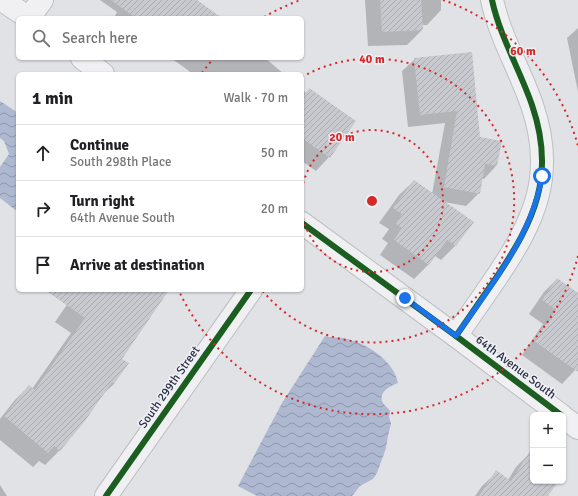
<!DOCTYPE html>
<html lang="en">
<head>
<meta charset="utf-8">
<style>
	body { margin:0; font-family:Signika,sans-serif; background:#f2f2f2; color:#202124 }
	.controls { position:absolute; right:12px; bottom:12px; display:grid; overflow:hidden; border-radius:6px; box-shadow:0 1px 3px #0004 }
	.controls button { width:36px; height:36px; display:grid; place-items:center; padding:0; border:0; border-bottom:1px solid #e0e0e0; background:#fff; color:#202124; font:20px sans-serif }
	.stop { position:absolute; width:12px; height:12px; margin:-9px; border:3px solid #1a73e8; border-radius:50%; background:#fff }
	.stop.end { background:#1a73e8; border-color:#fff; box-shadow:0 1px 4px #0008 }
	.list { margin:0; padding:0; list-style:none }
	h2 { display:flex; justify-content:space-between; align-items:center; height:52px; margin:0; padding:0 16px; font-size:17px }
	h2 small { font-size:13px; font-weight:400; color:#757577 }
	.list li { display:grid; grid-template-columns:26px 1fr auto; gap:12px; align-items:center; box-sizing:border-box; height:56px; padding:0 16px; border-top:1px solid #e0e0e0 }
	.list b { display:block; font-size:15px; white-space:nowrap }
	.list p { margin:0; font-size:13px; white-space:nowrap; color:#757577 }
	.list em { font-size:13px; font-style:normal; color:#757577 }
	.icon { flex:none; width:22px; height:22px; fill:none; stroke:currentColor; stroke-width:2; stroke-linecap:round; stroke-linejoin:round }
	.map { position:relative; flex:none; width:578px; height:496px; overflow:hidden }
	.search { position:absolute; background:#fff; box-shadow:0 1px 3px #0004; left:16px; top:16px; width:288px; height:44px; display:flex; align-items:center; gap:10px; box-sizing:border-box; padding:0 14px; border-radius:6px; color:#757577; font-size:15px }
	.panel { position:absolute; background:#fff; box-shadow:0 1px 3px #0004; left:16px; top:72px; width:288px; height:220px; border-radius:6px }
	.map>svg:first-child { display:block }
</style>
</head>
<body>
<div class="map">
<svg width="578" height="496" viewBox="0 0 578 496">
	<defs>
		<pattern id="water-waves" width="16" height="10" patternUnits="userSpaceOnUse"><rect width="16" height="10" fill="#aeb9d1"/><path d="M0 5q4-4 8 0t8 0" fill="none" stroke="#8e97ab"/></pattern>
		<pattern id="building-hatch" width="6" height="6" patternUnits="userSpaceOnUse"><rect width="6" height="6" fill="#c8c9ce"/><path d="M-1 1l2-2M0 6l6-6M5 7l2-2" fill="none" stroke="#acadb2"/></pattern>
	</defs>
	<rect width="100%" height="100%" fill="#e0e2e6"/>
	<g fill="url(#water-waves)">
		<path d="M 0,101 L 18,113 L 18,212 L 0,198 L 0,167 L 9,154 L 4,141 L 0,138 Z"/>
		<path d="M 325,336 C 331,338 337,337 343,338 C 365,342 394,360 398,383 C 391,386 379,391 382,401 C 383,404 388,408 390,411 L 389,417 L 391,423 L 388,436 L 386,448 L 377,473 L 373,479 L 360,486 L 352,496 L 257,496 L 238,486 L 282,403 Z"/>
	</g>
	<g fill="#0003">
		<path d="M 100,0 L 196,0 L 220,18 L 114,18 L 117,12 Z"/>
		<path d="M 365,0 L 441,0 L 441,10 L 427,25 L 422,25 L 422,30 L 407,45 L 368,46 Z"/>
		<path d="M 578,28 L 578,92 L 567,38 Z"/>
		<path d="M 171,58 L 265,58 L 284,74 L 193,74 Z"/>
		<path d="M 415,59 L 479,138 L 496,166 L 484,179 L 481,178 L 479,193 L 466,206 L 444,202 L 455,246 L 441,260 L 435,256 L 429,264 L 414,279 L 380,255 L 388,243 L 382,239 L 389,229 L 379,223 L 399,195 L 414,181 L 432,194 L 445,123 L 408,127 L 402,71 Z"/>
		<path d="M 302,89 L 306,93 L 329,157 L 316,171 L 302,161 Z"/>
		<path d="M 557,279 L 578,294 L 578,367 L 562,384 L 522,355 L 543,324 L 529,314 L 544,292 Z"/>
		<path d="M 77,290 L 168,290 L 121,359 L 114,384 L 100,397 L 84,420 L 59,451 L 45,465 L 39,461 L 33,467 L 0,440 L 0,419 L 14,401 L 29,386 L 32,389 L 71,333 L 55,322 Z"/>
		<path d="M 531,452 L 533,454 L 533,481 L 557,481 L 547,496 L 475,496 L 482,486 L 497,472 L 508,480 L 516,467 Z"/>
		<path d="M 0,485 L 7,496 L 0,496 Z"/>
	</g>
	<g fill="url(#building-hatch)">
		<path d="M 111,0 L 197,0 L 222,18 L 136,18 Z"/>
		<path d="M 380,0 L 421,0 L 423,30 L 382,32 Z"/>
		<path d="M 472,52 L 480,137 L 502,141 L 497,166 L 485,164 L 480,194 L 444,187 L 457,111 L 420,115 L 414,58 Z"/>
		<path d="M 309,88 L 356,121 L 330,158 L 302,138 L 302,99 Z"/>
		<path d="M 414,180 L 474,222 L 456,246 L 447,240 L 429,265 L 394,240 L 402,228 L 396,224 L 402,214 L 393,208 Z"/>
		<path d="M 557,278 L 578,293 L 578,372 L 534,341 L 556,310 L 542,300 Z"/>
		<path d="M 45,290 L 169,290 L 122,359 L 129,363 L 114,384 L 112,382 L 85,421 L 60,451 L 54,446 L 48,453 L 4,416 L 29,385 L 35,390 L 85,318 Z"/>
		<path d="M 530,451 L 533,453 L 533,481 L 559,481 L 548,496 L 479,496 L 496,470 L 511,481 Z"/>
	</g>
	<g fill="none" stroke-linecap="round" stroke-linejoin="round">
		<g stroke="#bdbfc3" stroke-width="24">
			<g id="street">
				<path d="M 2,0 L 29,18"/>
				<path d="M 29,18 L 42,0"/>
				<path d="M 82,58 L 103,74"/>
				<path d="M 302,223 L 456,336 L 561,415"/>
				<path d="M 456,336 C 470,316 483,297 496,278 C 535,220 556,175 532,105 C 520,70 500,37 492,0"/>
				<path d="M 563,417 L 578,428"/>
				<path d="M 106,496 L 251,290"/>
			</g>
		</g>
		<use href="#street" stroke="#f0f0f2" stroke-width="22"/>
		<g stroke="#eef0f5" stroke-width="8">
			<g id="cycleway">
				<path d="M 302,223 L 456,336 L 561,415"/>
				<path d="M 456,336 C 470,316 483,297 496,278 C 535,220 556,175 532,105 C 520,70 500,37 492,0"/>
				<path d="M 106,496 L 251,290"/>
			</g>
		</g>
		<use href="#cycleway" stroke="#1b5e20" stroke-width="6"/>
	</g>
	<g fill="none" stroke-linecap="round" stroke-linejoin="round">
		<path stroke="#1a73e8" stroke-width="5" d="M 405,298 L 456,336 C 490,286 532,237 542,176"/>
	</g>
	<g fill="none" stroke="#d62828" stroke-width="2" stroke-dasharray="2 4">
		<path d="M302 189A71 71 0 1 1 302 213"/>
		<path d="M302 77A142 142 0 1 1 262 290"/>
		<path d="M578 256A213 213 0 0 1 179 291M202 73A213 213 0 0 1 214 58M264 17A213 213 0 0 1 301 0M443 0A213 213 0 0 1 578 146"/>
	</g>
	<g text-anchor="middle" stroke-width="3" stroke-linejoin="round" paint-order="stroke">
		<g font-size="12" fill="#282c3f" stroke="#eef0f5">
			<text transform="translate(516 367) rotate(37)" y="4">64th Avenue South</text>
			<text transform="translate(169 387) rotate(-55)" y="4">South 299th Street</text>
		</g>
	</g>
	<circle cx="372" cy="201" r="6" fill="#d62828" stroke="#eef0f5" stroke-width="2"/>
	<g font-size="12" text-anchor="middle" font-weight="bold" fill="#d62828" stroke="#eef0f5" stroke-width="3" stroke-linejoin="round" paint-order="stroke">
		<text x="523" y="55">60 m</text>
		<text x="372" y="63">40 m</text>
		<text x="342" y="141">20 m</text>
	</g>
</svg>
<div class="controls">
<button>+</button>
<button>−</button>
</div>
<div class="stop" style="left:542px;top:176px"></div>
<div class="stop end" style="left:405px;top:298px"></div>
<div class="search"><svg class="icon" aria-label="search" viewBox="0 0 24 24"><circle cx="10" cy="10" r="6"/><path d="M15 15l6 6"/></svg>Search here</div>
<section class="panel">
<h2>1 min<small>Walk · 70 m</small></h2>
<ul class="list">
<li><svg class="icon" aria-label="ahead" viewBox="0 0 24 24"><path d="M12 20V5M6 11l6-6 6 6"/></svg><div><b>Continue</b><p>South 298th Place</p></div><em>50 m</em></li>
<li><svg class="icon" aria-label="right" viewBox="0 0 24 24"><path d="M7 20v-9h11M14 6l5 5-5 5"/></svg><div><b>Turn right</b><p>64th Avenue South</p></div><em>20 m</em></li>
<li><svg class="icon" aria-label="arrive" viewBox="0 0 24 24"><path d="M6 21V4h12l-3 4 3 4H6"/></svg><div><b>Arrive at destination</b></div></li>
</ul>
</section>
</div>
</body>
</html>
